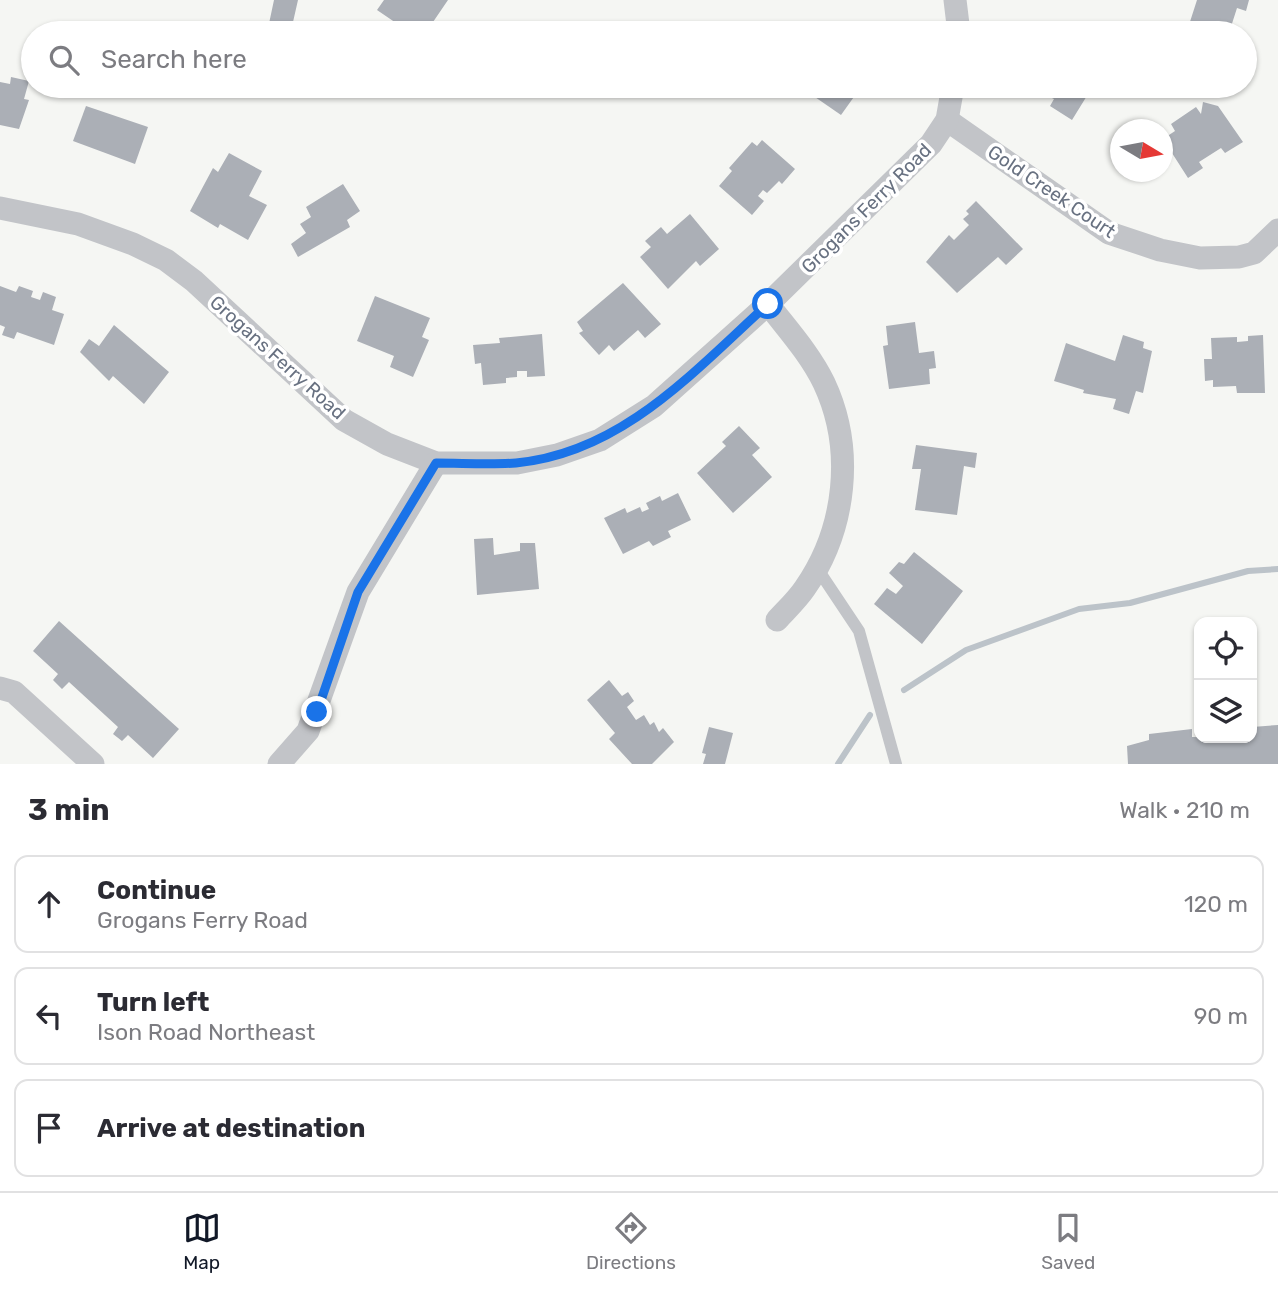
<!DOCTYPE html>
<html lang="en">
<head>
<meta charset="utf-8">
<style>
	body { margin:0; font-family:Rubik,sans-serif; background:#f2f2f3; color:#2b2b33 }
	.controls { position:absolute; right:21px; bottom:21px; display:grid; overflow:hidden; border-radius:14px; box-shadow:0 2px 5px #0004 }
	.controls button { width:63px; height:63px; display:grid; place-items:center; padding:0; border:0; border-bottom:2px solid #e1e1e2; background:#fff; color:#2b2b33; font:35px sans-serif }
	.compass { position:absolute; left:1110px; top:119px; width:63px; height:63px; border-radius:50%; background:#fff; box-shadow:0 2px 5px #0004; rotate:100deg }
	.stop { position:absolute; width:21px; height:21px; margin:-16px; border:5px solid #1a73e8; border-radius:50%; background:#fff }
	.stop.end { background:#1a73e8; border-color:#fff; box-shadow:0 2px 7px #0008 }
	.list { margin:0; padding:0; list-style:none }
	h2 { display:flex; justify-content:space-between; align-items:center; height:91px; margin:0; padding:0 28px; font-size:30px }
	h2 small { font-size:23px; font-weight:400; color:#7c7c81 }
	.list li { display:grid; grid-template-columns:46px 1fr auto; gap:21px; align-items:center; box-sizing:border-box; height:98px; margin:0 14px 14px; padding:0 14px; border:2px solid #e1e1e2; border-radius:14px }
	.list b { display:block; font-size:26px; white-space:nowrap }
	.list p { margin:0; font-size:23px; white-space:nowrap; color:#7c7c81 }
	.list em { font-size:23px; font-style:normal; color:#7c7c81 }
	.icon { flex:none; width:38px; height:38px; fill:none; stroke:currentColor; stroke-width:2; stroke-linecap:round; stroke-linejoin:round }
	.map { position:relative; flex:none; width:1278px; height:764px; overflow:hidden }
	.search { position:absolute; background:#fff; box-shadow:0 2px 5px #0004; left:21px; right:21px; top:21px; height:77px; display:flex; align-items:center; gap:18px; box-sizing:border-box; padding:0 24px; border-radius:38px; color:#7c7c81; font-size:26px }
	.sheet { height:427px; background:#fff }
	nav { display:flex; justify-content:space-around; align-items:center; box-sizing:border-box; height:98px; border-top:2px solid #e1e1e2; background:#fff; font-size:19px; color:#7c7c81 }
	nav a { display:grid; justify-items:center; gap:4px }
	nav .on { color:#111827 }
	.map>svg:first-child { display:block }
</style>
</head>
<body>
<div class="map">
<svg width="1278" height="764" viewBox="0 0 1278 764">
	<rect width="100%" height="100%" fill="#f5f6f3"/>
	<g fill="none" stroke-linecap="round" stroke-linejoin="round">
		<g stroke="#bcc3c9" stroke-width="6">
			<path d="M 904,690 L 966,650 L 1079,609 L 1130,603 L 1248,571 L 1278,569"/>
			<path d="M 838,764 L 870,715"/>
		</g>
	</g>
	<g fill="#abafb6">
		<path d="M 274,0 L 298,0 L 293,22 L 342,33 L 267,33 Z"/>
		<path d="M 384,0 L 448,0 L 433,22 L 443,29 L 440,33 L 393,33 L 399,25 L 377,10 Z"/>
		<path d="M 1197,0 L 1249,0 L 1246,11 L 1237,8 L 1229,33 L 1195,33 L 1187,31 Z"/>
		<path d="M 11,77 L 29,81 L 24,99 L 29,100 L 19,129 L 0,125 L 0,82 L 10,84 Z"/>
		<path d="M 799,86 L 844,86 L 856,94 L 841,115 Z"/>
		<path d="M 1027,86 L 1093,86 L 1072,120 L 1050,106 L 1054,99 Z"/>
		<path d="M 1203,102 L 1218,106 L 1243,142 L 1225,153 L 1221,148 L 1199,162 L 1203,168 L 1188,178 L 1163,139 L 1175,131 L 1171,124 L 1196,107 L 1201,114 Z"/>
		<path d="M 86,106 L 148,127 L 135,164 L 73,141 Z"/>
		<path d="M 762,140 L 795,169 L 782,184 L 779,181 L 767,193 L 763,190 L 758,196 L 764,201 L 752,215 L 719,186 L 732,171 L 729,168 L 752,142 L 757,146 Z"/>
		<path d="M 229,153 L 262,171 L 249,196 L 267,205 L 248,240 L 220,224 L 218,228 L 190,211 L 213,168 L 218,172 Z"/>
		<path d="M 343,184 L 360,211 L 347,220 L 350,227 L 298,257 L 291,244 L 306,233 L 300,224 L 311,217 L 306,207 Z"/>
		<path d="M 976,201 L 1023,249 L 1006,265 L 998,257 L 957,293 L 926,262 L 949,235 L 954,240 L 969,225 L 963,219 L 969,214 L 966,211 Z"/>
		<path d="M 690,214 L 719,249 L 700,266 L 696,261 L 668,289 L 640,257 L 651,247 L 645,241 L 661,227 L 667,234 Z"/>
		<path d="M 623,283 L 661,324 L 645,338 L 638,330 L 614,351 L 609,345 L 599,355 L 579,333 L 583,331 L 577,322 Z"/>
		<path d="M 0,286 L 16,292 L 19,286 L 33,291 L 31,297 L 40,300 L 43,292 L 56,297 L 52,310 L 64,314 L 54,345 L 17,332 L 14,339 L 2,335 L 5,327 L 0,325 Z"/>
		<path d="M 375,296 L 430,318 L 422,337 L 429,340 L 413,377 L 390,367 L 394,356 L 357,341 Z"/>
		<path d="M 915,322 L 919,353 L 934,351 L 936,368 L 929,369 L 930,384 L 889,389 L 883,346 L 888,345 L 886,326 Z"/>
		<path d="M 114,325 L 169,372 L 144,404 L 113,376 L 109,381 L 80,352 L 89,339 L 99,346 Z"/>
		<path d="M 542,334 L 545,376 L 527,377 L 527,371 L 517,371 L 517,377 L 506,378 L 506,383 L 483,385 L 481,363 L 475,364 L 473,345 L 500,343 L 499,338 Z"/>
		<path d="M 1123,335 L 1144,342 L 1143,348 L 1152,351 L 1143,393 L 1136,391 L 1129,414 L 1113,409 L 1116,399 L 1083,393 L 1084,390 L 1054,381 L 1066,343 L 1115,361 Z"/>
		<path d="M 1263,335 L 1265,393 L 1237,393 L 1236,386 L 1213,387 L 1213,380 L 1205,381 L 1204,359 L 1212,359 L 1211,338 L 1237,337 L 1237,342 L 1248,341 L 1248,336 Z"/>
		<path d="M 739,426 L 760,448 L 752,455 L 772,477 L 733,513 L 697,473 L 726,446 L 722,442 Z"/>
		<path d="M 916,445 L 977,453 L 975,468 L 964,466 L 957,515 L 915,510 L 921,469 L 912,469 Z"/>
		<path d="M 678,493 L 691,520 L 668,531 L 671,537 L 653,546 L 649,541 L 623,554 L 604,518 L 625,508 L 627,513 L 640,507 L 642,512 L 649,509 L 646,503 L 660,496 L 662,501 Z"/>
		<path d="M 493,538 L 494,555 L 520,551 L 520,543 L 535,543 L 539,589 L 477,595 L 474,539 Z"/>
		<path d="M 914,552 L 963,591 L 922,644 L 874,604 L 887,588 L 896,594 L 903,586 L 889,573 L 899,562 L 904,564 Z"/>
		<path d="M 59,621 L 179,729 L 153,758 L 128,735 L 122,741 L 113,734 L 118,727 L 69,682 L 62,689 L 53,680 L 58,674 L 33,651 Z"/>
		<path d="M 609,680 L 622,696 L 628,692 L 634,701 L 627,707 L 636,720 L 644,715 L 650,725 L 654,722 L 659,732 L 663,728 L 674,742 L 652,764 L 632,764 L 609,739 L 615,733 L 587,700 Z"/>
		<path d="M 1278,725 L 1278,764 L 1128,764 L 1127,746 L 1149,740 L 1149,734 L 1192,729 L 1192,737 L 1252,738 L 1252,727 Z"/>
		<path d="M 709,727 L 733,733 L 725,764 L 703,764 L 706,754 L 702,753 Z"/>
	</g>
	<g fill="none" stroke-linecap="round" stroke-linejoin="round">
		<path stroke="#c2c4c8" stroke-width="12" d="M 817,568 L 859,631 L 896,764"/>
		<g stroke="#c2c4c8" stroke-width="23">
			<path d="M 955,0 L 959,33"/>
			<path d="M 947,120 L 1109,233 L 1160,250 L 1200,258 L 1239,257 L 1254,253 L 1278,230"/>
			<path d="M 0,208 L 78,224 L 133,244 L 166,260 L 194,281 L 344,420 L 387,444 L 436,463 L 517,463 L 557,455 L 600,440 L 654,406 L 768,304 L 931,144 L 947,120 L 953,86"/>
			<path d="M 768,304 C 788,330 810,354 824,383 C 855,449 846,529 805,588 C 797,600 786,610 777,620"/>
			<path d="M 0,688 L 14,692 L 93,764"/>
			<path d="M 279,764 L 308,731 L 358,592 L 436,463"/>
		</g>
	</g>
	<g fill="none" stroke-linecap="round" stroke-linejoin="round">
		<path stroke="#1a73e8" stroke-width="9" d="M 317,712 L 358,592 L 436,463 C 462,463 490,465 516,463 C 622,453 694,371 768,304"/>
	</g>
	<g text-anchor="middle" stroke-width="7" stroke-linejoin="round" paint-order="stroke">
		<g font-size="19" fill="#687181" stroke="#fff">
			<text transform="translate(1052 191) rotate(34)" y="7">Gold Creek Court</text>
			<text transform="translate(866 208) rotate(-45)" y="7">Grogans Ferry Road</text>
			<text transform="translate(278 357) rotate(42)" y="7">Grogans Ferry Road</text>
		</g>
	</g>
</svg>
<div class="controls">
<button><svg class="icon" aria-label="locate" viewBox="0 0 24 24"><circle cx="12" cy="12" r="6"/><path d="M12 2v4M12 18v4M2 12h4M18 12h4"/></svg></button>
<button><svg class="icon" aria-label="layers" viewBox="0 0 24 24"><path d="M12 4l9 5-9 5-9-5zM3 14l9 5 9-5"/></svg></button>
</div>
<svg class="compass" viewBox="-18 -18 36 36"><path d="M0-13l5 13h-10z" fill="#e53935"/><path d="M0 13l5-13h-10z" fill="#7c7c81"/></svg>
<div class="stop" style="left:768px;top:304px"></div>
<div class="stop end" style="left:317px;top:712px"></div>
<div class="search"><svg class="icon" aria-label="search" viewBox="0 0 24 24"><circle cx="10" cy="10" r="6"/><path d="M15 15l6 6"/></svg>Search here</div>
</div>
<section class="sheet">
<h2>3 min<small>Walk · 210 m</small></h2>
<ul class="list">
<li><svg class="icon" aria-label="ahead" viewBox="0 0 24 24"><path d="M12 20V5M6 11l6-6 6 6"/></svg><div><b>Continue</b><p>Grogans Ferry Road</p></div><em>120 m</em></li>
<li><svg class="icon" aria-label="left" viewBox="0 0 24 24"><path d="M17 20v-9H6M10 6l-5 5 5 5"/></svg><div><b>Turn left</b><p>Ison Road Northeast</p></div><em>90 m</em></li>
<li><svg class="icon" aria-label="arrive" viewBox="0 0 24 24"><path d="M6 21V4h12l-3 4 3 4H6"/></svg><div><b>Arrive at destination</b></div></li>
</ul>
</section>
<nav>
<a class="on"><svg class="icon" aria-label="map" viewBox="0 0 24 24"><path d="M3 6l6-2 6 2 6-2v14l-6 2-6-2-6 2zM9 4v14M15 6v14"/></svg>Map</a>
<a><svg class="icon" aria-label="directions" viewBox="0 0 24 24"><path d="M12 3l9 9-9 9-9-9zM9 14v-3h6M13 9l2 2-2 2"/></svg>Directions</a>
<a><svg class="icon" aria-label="saved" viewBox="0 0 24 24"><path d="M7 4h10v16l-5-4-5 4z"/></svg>Saved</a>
</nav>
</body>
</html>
